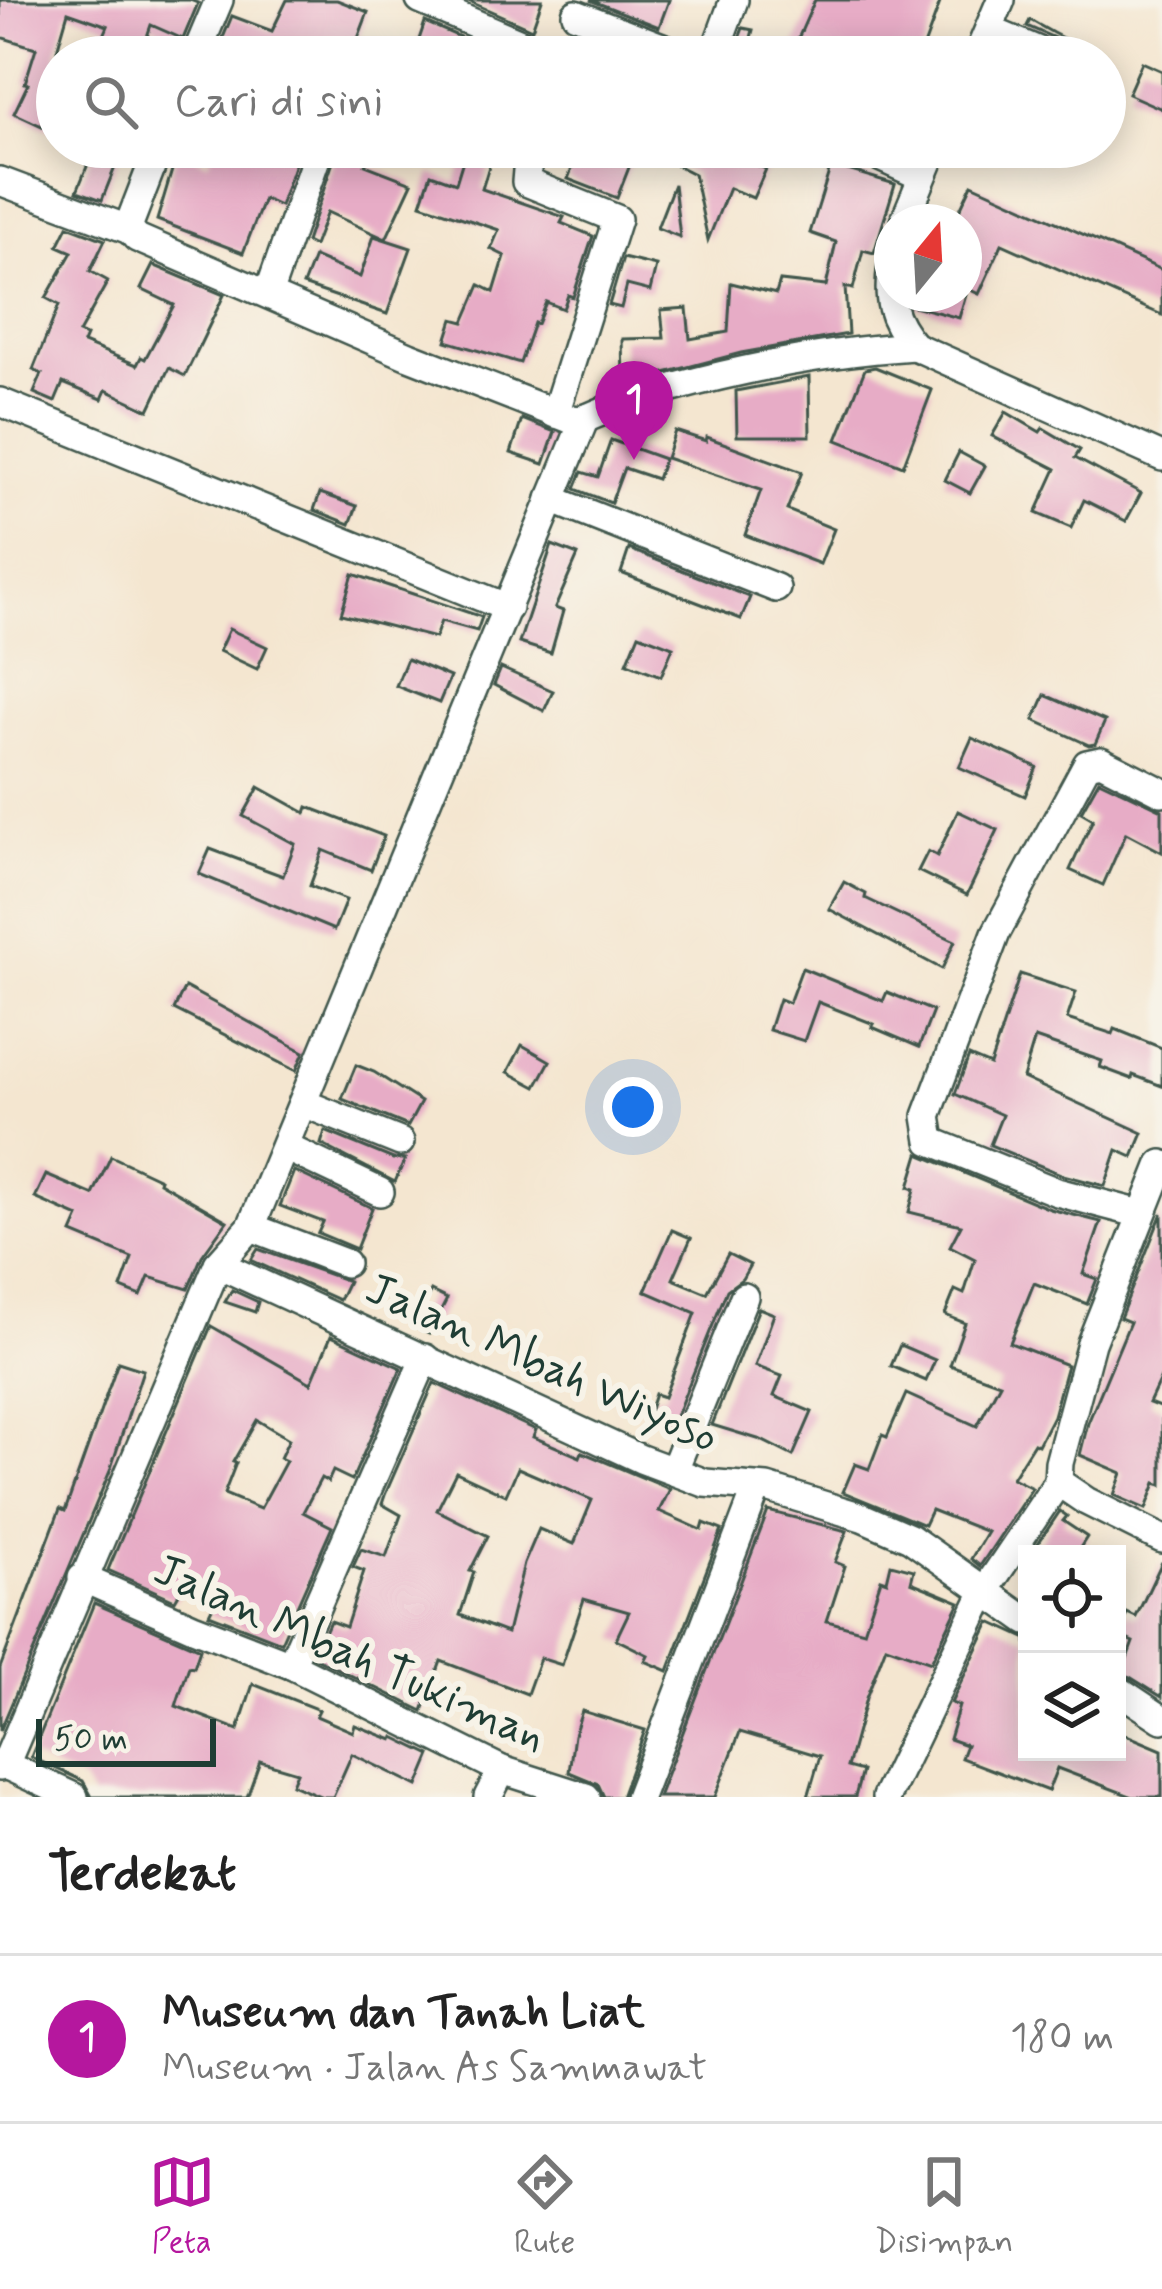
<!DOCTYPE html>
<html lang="id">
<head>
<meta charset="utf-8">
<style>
	body { margin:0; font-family:Mynerve,sans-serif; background:#f2f2f2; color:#222 }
	.controls { position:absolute; right:36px; bottom:36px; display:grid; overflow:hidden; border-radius:0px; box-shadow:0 6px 30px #0003 }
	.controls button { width:108px; height:108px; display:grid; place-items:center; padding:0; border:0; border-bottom:3px solid #e0e0e0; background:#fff; color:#222; font:60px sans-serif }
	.compass { position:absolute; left:874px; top:204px; width:108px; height:108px; border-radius:50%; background:#fff; box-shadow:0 6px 30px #0003; rotate:18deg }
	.scale { position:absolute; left:36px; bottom:30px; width:180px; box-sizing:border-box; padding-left:12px; border:6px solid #1f3d34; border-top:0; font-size:33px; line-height:42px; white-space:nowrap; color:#1f3d34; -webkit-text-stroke:9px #f7f3e8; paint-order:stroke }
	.you { position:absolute; left:633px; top:1107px; width:42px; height:42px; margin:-30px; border:9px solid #fff; border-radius:50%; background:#1a73e8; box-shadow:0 0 0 18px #1a73e833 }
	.badge { display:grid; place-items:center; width:78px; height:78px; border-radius:50%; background:#b5179e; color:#fff; font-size:39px; font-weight:700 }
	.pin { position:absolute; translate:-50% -99px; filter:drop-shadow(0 3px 6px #0008) }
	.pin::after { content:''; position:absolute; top:63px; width:42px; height:36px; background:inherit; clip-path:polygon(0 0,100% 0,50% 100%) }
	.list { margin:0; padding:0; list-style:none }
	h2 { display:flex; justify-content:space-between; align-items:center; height:156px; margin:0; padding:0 48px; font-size:51px }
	h2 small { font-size:39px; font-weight:400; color:#767676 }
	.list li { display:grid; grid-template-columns:78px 1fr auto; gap:36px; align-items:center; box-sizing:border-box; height:168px; padding:0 48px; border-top:3px solid #e0e0e0 }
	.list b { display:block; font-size:45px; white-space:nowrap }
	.list p { margin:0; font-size:39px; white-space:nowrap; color:#767676 }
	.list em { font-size:39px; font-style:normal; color:#767676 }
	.icon { flex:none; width:66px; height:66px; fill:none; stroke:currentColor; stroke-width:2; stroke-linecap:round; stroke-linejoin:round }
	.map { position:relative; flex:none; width:1162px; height:1797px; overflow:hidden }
	.search { position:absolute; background:#fff; box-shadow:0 6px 30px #0003; left:36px; right:36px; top:36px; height:132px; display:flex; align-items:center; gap:30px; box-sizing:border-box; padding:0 42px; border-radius:66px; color:#767676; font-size:45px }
	.sheet { height:324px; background:#fff }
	nav { display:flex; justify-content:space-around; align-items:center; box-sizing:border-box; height:168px; border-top:3px solid #e0e0e0; background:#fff; font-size:33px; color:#767676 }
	nav a { display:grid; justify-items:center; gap:6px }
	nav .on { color:#b5179e }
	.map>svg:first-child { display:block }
</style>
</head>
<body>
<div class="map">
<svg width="1162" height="1797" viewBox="0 0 1162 1797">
	<rect width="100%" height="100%" fill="#f7f3e8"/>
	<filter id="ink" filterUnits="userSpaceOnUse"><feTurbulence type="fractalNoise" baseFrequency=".00833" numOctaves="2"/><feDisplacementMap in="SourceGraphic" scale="24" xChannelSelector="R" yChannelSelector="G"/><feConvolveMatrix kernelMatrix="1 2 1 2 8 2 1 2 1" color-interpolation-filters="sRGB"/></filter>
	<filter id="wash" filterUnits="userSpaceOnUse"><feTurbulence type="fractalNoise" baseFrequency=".004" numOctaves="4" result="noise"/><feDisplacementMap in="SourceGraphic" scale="48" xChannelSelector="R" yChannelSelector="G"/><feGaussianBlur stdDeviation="2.7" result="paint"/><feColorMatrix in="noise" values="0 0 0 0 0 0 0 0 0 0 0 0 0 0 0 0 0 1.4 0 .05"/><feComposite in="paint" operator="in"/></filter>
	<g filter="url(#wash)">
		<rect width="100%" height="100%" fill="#f4e6d0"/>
		<g id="blocks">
			<g fill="#e7acc6" fill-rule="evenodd">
				<path d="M 0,0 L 190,0 L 198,3 L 183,39 L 151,25 L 140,57 L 95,57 L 108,26 L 68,12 L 57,50 L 57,116 L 52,127 L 44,127 L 14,113 L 28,84 L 25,83 L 36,48 L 0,37 Z"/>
				<path d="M 287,0 L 337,0 L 368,12 L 351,57 L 333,57 L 309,48 L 306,57 L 215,57 L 232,16 L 272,31 Z"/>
				<path d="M 466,0 L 542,0 L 532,29 Z"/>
				<path d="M 590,0 L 669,0 L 659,27 Z"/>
				<path d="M 815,0 L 941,0 L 920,57 L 790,57 Z"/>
				<path d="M 1030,20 L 1053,33 L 1099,57 L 1071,57 L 1061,41 L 1027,26 Z"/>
				<path d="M 425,22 L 490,50 L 487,57 L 413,57 Z"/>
				<path d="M 743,28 L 753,30 L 746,57 L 732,57 Z"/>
				<path d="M 1142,62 L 1162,71 L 1162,109 L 1128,94 Z"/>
				<path d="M 95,147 L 123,147 L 102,200 L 77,191 Z"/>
				<path d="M 213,147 L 277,147 L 298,155 L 280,206 L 264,199 L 243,253 L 157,220 L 178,150 L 208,163 Z"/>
				<path d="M 338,147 L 372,147 L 365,165 L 412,183 L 386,239 L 327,212 L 314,246 L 306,242 Z"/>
				<path d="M 467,147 L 495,147 L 482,189 L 564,217 L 561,223 L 593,236 L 573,297 L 568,295 L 563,309 L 546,302 L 537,324 L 534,323 L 520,363 L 446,341 L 453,319 L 464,322 L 480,285 L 494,292 L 505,256 L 491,249 L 499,230 L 421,204 L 431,174 L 456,183 Z"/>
				<path d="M 580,147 L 637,147 L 617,198 L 568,179 Z"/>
				<path d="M 641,147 L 715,147 L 766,169 L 753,198 L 729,188 L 708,240 L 694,174 Z"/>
				<path d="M 831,165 L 895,184 L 874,253 L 863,250 L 853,289 L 845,287 L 848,334 L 741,353 L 642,379 L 623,379 L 622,339 L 664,338 L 661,310 L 687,308 L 690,339 L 728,332 L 731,283 L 776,294 L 780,281 L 826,286 L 836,242 L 810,233 Z"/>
				<path d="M 674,184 L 680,237 L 657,228 Z"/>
				<path d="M 972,184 L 1162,270 L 1162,315 L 1002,244 L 979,294 L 964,287 L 964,222 L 954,222 Z"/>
				<path d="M 68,226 L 105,240 L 90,271 L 108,281 L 79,333 L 86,336 L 83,343 L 137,365 L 141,357 L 145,359 L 174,305 L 141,289 L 153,265 L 224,295 L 185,376 L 169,368 L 149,410 L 106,390 L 102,399 L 63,383 L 55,402 L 34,393 L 42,374 L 33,370 L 59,305 L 46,298 L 72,252 L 58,246 Z"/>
				<path d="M 374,236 L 411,248 L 387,314 L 303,285 L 314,257 L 360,277 Z"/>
				<path d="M 623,258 L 656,266 L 650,291 L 627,285 L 621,308 L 609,305 Z"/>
				<path d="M 908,294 L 966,294 L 959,318 L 910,305 Z"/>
				<path d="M 875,367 L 932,390 L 903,466 L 837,440 L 865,369 Z"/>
				<path d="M 809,377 L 810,436 L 737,436 L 736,391 Z"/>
				<path d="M 1006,412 L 1040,432 L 1043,428 L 1080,450 L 1075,458 L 1141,493 L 1126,521 L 1084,500 L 1071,528 L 1036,513 L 1056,469 L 992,436 Z"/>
				<path d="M 522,419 L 555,432 L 544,464 L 511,453 Z"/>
				<path d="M 675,431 L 706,441 L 707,437 L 802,472 L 787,510 L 834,529 L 820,564 L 745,535 L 761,490 L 666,458 Z"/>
				<path d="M 611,440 L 664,459 L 657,479 L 624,468 L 611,503 L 575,489 L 582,472 L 598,477 Z"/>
				<path d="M 959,452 L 985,466 L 970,493 L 945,480 Z"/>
				<path d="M 320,493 L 357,506 L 350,524 L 314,510 Z"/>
				<path d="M 552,545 L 578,555 L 555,608 L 563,611 L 551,653 L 519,643 Z"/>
				<path d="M 629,549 L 750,597 L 741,619 L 621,573 Z"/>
				<path d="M 353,574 L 482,617 L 477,631 L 441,621 L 435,638 L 341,614 Z"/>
				<path d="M 229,629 L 267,647 L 257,669 L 219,651 Z"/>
				<path d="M 639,634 L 673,647 L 661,676 L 627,663 Z"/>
				<path d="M 407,659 L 450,677 L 439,703 L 396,686 Z"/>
				<path d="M 501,668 L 553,691 L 544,711 L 494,685 Z"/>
				<path d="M 1045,695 L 1105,721 L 1095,744 L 1089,745 L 1034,720 Z"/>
				<path d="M 972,738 L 1037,767 L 1025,796 L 959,767 Z"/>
				<path d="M 1099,780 L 1162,810 L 1162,852 L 1126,833 L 1103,885 L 1070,870 L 1093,819 L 1081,812 Z"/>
				<path d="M 259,787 L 306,813 L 308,807 L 384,836 L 371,870 L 323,850 L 310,886 L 346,900 L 334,930 L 199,874 L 210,849 L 283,876 L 295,844 L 243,816 Z"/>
				<path d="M 958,811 L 998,830 L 967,895 L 918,871 L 928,851 L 937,856 Z"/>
				<path d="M 844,882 L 866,894 L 865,898 L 955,941 L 942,969 L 829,909 Z"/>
				<path d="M 802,968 L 883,1001 L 887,992 L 933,1011 L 919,1047 L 872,1027 L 874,1024 L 818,1002 L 804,1041 L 769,1030 L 779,999 L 789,1003 Z"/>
				<path d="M 1020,974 L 1076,992 L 1067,1019 L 1113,1034 L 1115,1029 L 1162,1048 L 1162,1086 L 1133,1075 L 1132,1079 L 1100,1067 L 1102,1061 L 1035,1038 L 1023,1078 L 1143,1133 L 1133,1157 L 1117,1150 L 1105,1186 L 1063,1175 L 990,1145 L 1002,1115 L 955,1094 L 969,1056 L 990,1065 Z"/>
				<path d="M 185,987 L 304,1052 L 296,1071 L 174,1009 Z"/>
				<path d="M 522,1045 L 550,1061 L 536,1087 L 508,1072 Z"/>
				<path d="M 356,1065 L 374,1072 L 421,1102 L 408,1126 L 342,1099 Z"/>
				<path d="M 325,1131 L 393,1159 L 405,1159 L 395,1182 L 321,1144 Z"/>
				<path d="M 919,1154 L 1050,1209 L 1101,1222 L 1083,1274 L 1097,1279 L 1087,1304 L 1034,1283 L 1010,1343 L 1067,1365 L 1053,1416 L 1038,1445 L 1034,1443 L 1012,1478 L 1032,1488 L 980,1566 L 971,1559 L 987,1532 L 931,1510 L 924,1525 L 843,1492 L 855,1464 L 869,1469 L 882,1435 L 887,1437 L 906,1394 L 977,1426 L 1000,1383 L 950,1365 L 965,1323 L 945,1315 L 955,1290 L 964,1294 L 975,1259 L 950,1246 L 961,1225 L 909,1212 L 915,1189 L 909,1187 Z"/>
				<path d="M 111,1156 L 160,1179 L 159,1182 L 227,1221 L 202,1256 L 188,1289 L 149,1277 L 141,1296 L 121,1288 L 132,1258 L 72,1233 L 79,1217 L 35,1198 L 46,1175 L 93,1195 Z"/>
				<path d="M 294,1171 L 372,1208 L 356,1249 L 318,1233 L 323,1222 L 280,1206 Z"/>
				<path d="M 1162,1213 L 1162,1375 L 1149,1403 L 1162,1408 L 1162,1485 L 1156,1483 L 1146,1509 L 1114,1495 L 1122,1473 L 1080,1455 L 1088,1423 L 1130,1322 L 1120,1318 Z"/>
				<path d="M 672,1230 L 691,1238 L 673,1279 L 707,1293 L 728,1254 L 750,1265 L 742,1279 L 727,1290 L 674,1421 L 649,1412 L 655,1394 L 664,1397 L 696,1313 L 645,1291 Z"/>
				<path d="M 258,1249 L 348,1281 L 339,1300 L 251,1260 Z"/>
				<path d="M 232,1290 L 258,1302 L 255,1312 L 225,1302 Z"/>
				<path d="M 431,1291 L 447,1299 L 429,1334 L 412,1326 Z"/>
				<path d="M 759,1308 L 774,1314 L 755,1366 L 782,1376 L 774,1396 L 812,1412 L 793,1456 L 761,1440 L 712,1425 Z"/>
				<path d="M 211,1326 L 311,1383 L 331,1336 L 401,1368 L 352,1480 L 333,1471 L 328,1482 L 321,1478 L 303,1512 L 332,1527 L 281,1642 L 209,1614 L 219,1594 L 186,1581 L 175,1600 L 108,1570 ZM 257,1420 L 289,1439 L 280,1458 L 286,1461 L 260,1509 L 224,1494 L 236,1463 L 233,1462 Z"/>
				<path d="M 900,1345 L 935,1360 L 926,1381 L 891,1366 Z"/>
				<path d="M 118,1362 L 143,1370 L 110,1471 L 0,1731 L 0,1668 L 60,1509 L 65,1511 Z"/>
				<path d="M 434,1383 L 536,1430 L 533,1437 L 580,1457 L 582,1452 L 670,1489 L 659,1511 L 702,1530 L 704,1523 L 722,1530 L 668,1671 L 645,1661 L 648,1655 L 616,1639 L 629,1612 L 584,1599 L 562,1665 L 540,1658 L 527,1694 L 441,1661 L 423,1711 L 314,1657 L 330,1621 L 346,1627 L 364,1571 L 353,1567 L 361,1549 L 386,1557 L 401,1515 L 382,1504 L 385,1495 ZM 518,1468 L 592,1500 L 574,1544 L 539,1529 L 524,1564 L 507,1633 L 460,1615 L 474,1572 L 470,1571 L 488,1536 L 437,1510 L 456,1472 L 506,1495 Z"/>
				<path d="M 768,1511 L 847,1531 L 835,1562 L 845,1566 L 827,1621 L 864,1631 L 881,1579 L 887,1581 L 891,1564 L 914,1570 L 911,1582 L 960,1602 L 931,1662 L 886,1646 L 866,1698 L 847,1767 L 862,1771 L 855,1797 L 808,1797 L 820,1756 L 740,1732 L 715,1797 L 658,1797 Z"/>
				<path d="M 1060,1511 L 1067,1516 L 1063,1521 L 1087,1537 L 1076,1554 L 1031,1554 Z"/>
				<path d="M 1162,1562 L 1162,1697 L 1122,1672 L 1133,1642 L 1118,1635 L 1127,1613 L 1136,1617 Z"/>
				<path d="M 94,1603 L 200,1649 L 194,1667 L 189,1666 L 176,1706 L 238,1730 L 253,1684 L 319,1710 L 316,1716 L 353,1732 L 355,1725 L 393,1740 L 394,1737 L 431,1755 L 418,1786 L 352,1754 L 333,1797 L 322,1797 L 292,1784 L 297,1772 L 260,1761 L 247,1797 L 92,1797 L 83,1781 L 31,1757 Z"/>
				<path d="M 990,1622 L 1027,1639 L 1027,1752 L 1117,1752 L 1117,1731 L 1162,1750 L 1162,1797 L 1133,1797 L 1057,1768 L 1048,1791 L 961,1758 L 966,1745 L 949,1739 L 959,1706 L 951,1703 Z"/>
				<path d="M 582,1711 L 645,1730 L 621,1797 L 604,1797 L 598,1784 L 569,1772 L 574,1735 Z"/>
			</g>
		</g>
	</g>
	<g filter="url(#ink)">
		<use href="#blocks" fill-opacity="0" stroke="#3f564b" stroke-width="3"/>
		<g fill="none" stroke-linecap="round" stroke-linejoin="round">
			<g stroke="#3f564b" stroke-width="32">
				<g id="minor">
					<path d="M 420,0 L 553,57"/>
					<path d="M 576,14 L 688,57"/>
					<path d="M 989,30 L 1053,57"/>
					<path d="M 195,57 L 219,0"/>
					<path d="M 713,57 L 734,0"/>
					<path d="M 977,57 L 1001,0"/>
					<path d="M 159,147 L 130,222 L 130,230 L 137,238 L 409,356 L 570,419 L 582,420 C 672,380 816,352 914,346"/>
					<path d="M 529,147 L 526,182 L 617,219 L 555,414"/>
					<path d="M 858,147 L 921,176"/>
					<path d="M 0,181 L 130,230"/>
					<path d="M 904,222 L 935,147"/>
					<path d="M 892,264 C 887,299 890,318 914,346 L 1162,457"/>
					<path d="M 269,292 L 320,147"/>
					<path d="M 0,402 L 508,608"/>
					<path d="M 551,499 L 776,588"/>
					<path d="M 303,1103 L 400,1142"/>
					<path d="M 285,1147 L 380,1192"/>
					<path d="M 1141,1214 L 1057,1192 L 931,1141 L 927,1116 L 996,933 L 1087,764 L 1101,761 L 1162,792"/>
					<path d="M 251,1227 L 345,1263"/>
					<path d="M 218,1264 L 641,1459 L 705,1483 L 767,1488 L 862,1517 L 910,1538 L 1027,1621"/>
					<path d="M 674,1470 L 744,1297"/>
					<path d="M 1058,1482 L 1059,1463 L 1091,1343 L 1162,1164"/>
					<path d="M 82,1578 L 193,1627 L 291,1665 L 502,1770 L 586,1797"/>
					<path d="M 291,1665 L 425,1358"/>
					<path d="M 1117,1689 L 1162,1719"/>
					<path d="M 5,1765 L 74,1797"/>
					<path d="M 0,1767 L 5,1765 L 218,1264 L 251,1227 L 585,418"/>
					<path d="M 488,1797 L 502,1770"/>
					<path d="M 639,1797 L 757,1488"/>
					<path d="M 886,1797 L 986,1589 L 1058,1482 L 1086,1501 L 1162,1539"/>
				</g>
			</g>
			<use href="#minor" stroke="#fff" stroke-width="27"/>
		</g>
	</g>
	<g text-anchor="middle" stroke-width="12" stroke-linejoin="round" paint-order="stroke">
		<g font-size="45" fill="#1f3d34" stroke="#f7f3e8">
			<text transform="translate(543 1361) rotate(24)" y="16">Jalan Mbah Wiyoso</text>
			<text transform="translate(351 1651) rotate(24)" y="16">Jalan Mbah Tukiman</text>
		</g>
	</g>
</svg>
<div class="controls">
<button><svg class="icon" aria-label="locate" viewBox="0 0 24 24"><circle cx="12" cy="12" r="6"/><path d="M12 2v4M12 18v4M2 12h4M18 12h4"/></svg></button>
<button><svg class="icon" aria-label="layers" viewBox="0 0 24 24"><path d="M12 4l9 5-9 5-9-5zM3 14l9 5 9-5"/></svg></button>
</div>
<svg class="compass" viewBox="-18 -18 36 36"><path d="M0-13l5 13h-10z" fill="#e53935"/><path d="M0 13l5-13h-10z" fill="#767676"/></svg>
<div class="scale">50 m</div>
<div class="you"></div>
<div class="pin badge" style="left:634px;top:460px">1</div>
<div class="search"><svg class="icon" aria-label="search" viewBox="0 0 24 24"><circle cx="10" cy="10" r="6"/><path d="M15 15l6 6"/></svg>Cari di sini</div>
</div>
<section class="sheet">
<h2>Terdekat<small></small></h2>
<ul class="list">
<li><span class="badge">1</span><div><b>Museum dan Tanah Liat</b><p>Museum · Jalan As Sammawat</p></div><em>180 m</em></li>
</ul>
</section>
<nav>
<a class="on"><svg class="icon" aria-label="map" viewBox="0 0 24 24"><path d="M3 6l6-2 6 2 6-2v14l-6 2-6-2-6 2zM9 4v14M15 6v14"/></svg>Peta</a>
<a><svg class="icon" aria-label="directions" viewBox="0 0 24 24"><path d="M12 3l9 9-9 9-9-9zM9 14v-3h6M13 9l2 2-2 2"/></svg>Rute</a>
<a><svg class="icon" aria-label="saved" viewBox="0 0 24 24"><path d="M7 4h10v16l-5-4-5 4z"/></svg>Disimpan</a>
</nav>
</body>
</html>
